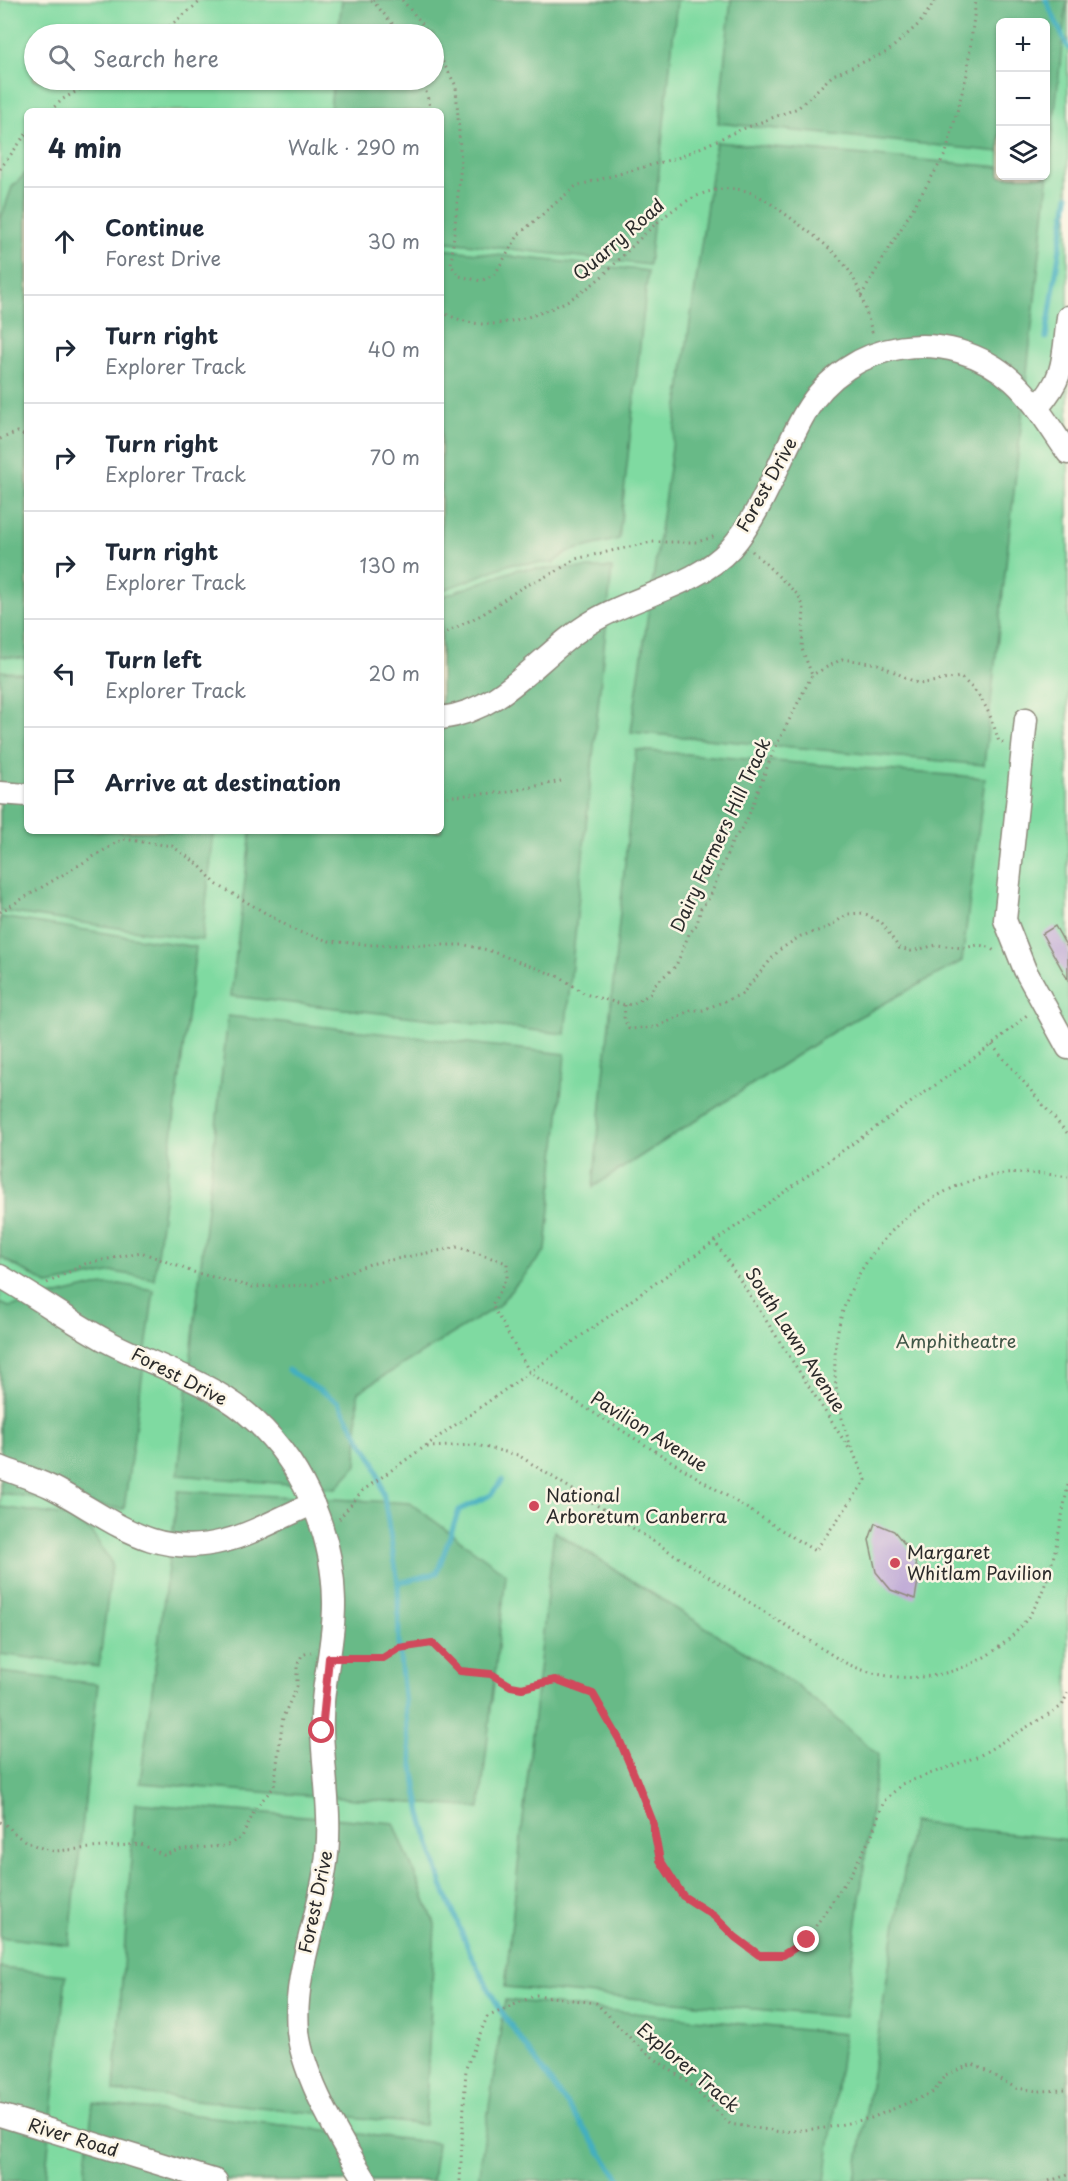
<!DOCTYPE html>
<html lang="en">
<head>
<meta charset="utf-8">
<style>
	body { margin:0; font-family:"Playpen Sans",sans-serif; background:#f2f2f3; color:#1f2937 }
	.controls { position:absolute; right:18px; top:18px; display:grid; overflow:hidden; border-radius:9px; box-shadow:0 2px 4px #0004 }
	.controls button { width:54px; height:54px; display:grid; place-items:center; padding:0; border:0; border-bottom:2px solid #e0e1e3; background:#fff; color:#1f2937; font:30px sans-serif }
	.stop { position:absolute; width:18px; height:18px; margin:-14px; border:4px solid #d1495b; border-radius:50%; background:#fff }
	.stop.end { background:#d1495b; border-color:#fff; box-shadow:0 2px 6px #0008 }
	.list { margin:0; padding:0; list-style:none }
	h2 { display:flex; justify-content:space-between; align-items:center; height:78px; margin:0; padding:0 24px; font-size:26px }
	h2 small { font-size:20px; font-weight:400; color:#747a83 }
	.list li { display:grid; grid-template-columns:39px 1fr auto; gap:18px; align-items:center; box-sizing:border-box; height:108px; padding:0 24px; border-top:2px solid #e0e1e3 }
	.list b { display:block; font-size:22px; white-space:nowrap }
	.list p { margin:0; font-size:20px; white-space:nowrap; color:#747a83 }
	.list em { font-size:20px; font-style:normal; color:#747a83 }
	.icon { flex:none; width:33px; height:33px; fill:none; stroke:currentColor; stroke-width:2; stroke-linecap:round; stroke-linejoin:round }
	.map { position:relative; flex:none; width:1068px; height:2181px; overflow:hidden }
	.search { position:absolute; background:#fff; box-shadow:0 2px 4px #0004; left:24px; top:24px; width:420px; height:66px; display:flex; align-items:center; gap:15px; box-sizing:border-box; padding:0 21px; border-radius:33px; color:#747a83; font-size:22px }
	.panel { position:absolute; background:#fff; box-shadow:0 2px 4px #0004; left:24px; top:108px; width:420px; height:726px; border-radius:9px }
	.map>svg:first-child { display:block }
</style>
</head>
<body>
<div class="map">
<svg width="1068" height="2181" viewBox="0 0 1068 2181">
	<rect width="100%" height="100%" fill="#fcf5e5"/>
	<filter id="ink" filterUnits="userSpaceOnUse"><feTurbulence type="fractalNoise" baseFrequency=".0167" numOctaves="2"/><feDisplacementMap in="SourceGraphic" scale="12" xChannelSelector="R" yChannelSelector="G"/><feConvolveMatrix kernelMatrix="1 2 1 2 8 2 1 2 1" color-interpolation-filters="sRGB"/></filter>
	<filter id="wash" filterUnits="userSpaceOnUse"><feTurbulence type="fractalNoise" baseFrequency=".008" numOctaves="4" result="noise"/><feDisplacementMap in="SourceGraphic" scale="24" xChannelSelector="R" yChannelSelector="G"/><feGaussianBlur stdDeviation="1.35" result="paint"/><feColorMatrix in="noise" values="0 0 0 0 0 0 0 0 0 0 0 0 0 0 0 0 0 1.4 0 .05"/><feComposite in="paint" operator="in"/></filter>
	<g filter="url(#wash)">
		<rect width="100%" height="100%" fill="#f0e9cd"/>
		<path fill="#7fdaa1" stroke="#558266" stroke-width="1.5" fill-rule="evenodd" d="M 0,0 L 1068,0 L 1068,2181 L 0,2181 ZM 1000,22 L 1046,22 L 1046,176 L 1000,176 ZM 34,34 L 434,34 L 434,80 L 34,80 ZM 27,111 L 441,111 L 441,831 L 27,831 Z"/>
		<g fill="#67ba87" stroke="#497259" stroke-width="1.5">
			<path d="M 342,0 L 677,0 L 649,265 L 441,241 L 441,111 L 330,111 L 333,80 L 434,80 L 434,34 L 338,34 Z"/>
			<path d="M 731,0 L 1067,0 L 1050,157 L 1046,157 L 1046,22 L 1000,22 L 1000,152 L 718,123 Z"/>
			<path d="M 716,142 L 1000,167 L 1000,176 L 1046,176 L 1046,171 L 1049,171 L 984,765 L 631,732 Z"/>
			<path d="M 27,172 L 27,659 L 0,656 L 0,221 L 12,187 Z"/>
			<path d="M 441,249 L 648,271 L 619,539 L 567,552 L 553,563 L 510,564 L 441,591 Z"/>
			<path d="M 612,568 L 565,1034 L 231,996 L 251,831 L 441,831 L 441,597 L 518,569 Z"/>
			<path d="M 0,671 L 27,674 L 27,831 L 214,831 L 202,940 L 0,911 Z"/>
			<path d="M 636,750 L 985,778 L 962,961 L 839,1028 L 593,1187 Z"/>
			<path d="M 0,917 L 196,947 L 154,1279 L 114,1272 L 49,1285 L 0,1257 Z"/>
			<path d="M 228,1016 L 565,1054 L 546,1250 L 498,1306 L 358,1392 L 357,1465 L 336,1488 L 178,1475 Z"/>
			<path d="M 120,1284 L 154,1290 L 124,1509 L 0,1493 L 0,1303 L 9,1307 L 95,1286 Z"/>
			<path d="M 178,1491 L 410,1503 L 506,1574 L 480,1808 L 140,1783 Z"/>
			<path d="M 0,1507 L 66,1516 L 91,1531 L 112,1564 L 99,1667 L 0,1654 Z"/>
			<path d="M 554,1531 L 798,1686 L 878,1755 L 845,2017 L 505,1987 Z"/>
			<path d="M 0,1672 L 98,1684 L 69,1945 L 0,1937 Z"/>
			<path d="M 135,1803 L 394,1823 L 435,1924 L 425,2125 L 114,2091 Z"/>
			<path d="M 912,1822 L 1068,1840 L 1068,2181 L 855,2181 Z"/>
			<path d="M 0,1968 L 66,1975 L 45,2181 L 0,2181 Z"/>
			<path d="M 505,2000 L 844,2034 L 825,2181 L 478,2181 Z"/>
			<path d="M 93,2103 L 437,2143 L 432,2181 L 84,2181 Z"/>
		</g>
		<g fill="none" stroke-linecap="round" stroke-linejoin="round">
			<g stroke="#42afc0" stroke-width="5">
				<path d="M 1046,0 L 1068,48"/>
				<path d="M 1046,338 L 1068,196"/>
				<path d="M 288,1370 L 338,1402 L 375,1463 L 383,1491 L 398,1583 L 399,1648 L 408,1736 L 421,1814 L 442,1885 L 471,1955 L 500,2010 L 621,2181"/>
				<path d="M 398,1583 L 437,1573 L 459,1510 L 491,1495 L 502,1480"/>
			</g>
		</g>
		<g id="blocks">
			<g fill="#b9a3d5">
				<path d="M 1055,926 L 1068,949 L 1068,980 L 1042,934 Z"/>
				<path d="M 875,1523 L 894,1531 L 912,1553 L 919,1574 L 915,1599 L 891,1590 L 876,1572 L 869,1540 Z"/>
			</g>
		</g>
	</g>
	<g filter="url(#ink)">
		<use href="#blocks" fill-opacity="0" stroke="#8e8a7c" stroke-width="1.5"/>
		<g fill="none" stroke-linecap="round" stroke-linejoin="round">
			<g stroke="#8e8a7c" stroke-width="25">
				<g id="minor">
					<path d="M 1037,408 C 1066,376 1063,358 1068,317"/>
					<path d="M 441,718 C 507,710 541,651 595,620 C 639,594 695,587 731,548 C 764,510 780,456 805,413 C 849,338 949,324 1013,381 C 1035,401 1051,429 1068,453"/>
					<path d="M 1026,719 L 1005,920 L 1025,970 L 1068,1048"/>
					<path d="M 0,793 L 27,795"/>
					<path d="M 0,1276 C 35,1296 68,1320 103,1339 C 150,1365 203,1378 245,1412 C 300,1457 333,1530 334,1601 C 335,1644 320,1688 322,1732 C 324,1778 333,1823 325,1869 C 317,1923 293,1976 298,2031 C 302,2075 342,2144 366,2181"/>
					<path d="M 0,1467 C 17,1474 35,1479 51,1487 C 111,1518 152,1560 224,1541 C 254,1534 284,1515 313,1504"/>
					<path d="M 0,2115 L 216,2181"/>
				</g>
			</g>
			<g stroke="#8e8a7c" stroke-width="3" stroke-dasharray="1.5 4.5" stroke-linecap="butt">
				<path d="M 372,0 L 401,34"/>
				<path d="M 402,0 L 421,22 L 428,34"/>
				<path d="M 160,34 L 202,0"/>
				<path d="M 434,46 L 456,86 L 461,164 L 451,265 L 459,276 L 481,281 L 495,274 L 519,234 L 576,186 L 680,157 L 735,132 L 798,108 L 833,75 L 887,52 L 919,24 L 936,0"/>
				<path d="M 423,80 L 431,111"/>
				<path d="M 50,111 L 63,99 L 96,80"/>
				<path d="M 0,169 L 27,133"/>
				<path d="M 861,296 L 946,153 L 967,74 L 976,0"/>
				<path d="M 441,312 C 474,327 489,327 524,318 C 553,310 578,297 600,278 C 637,245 684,179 742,190 C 759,193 778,209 792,219 C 810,233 830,246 844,264 C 860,283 866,312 873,335"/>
				<path d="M 0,439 L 18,432 L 27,437"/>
				<path d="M 752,551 L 798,595 L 804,607 L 802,649 L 812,675"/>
				<path d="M 441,635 L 483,614 L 521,588 L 555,572 L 575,559 L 652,542 L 697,542 L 716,536"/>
				<path d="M 441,797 L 507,792 L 561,781"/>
				<path d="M 0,912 L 123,839 L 172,846 L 198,864 L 216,884 L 296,931 L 329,941 L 373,945 L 465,945 L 488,950 L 562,978 L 585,994 L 625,1005 L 633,1004 L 650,994 L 655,984 L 676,966 L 689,934 L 697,924 L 701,908 L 710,897 L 732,842 L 746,822 L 773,752 L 812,675 L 842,659 L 878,664 L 919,684 L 960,677 C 984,696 990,713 999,742 L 1006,743"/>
				<path d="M 625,1005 L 624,1019 L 629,1029 L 657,1027 L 691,1010 L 703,1010 L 742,994 L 779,950 L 801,936 L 827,928 L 848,914 L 864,913 L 882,923 L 899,948 L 911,951 L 937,945 L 964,948 L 978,945 L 989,947 L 997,953"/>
				<path d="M 992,1045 L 1068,1134"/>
				<path d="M 714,1240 L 850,1450"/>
				<path d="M 47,1283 L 85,1264 L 141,1252 L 193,1272 L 252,1287 L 313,1285 L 370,1264 L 458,1247 L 507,1263 L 507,1278 L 492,1305 L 530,1373 L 815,1551 L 866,1480 C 847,1443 833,1400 835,1357 C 837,1277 901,1201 977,1179 C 1006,1171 1039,1172 1068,1177"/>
				<path d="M 427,1447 L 476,1445 L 518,1455 L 840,1660 C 909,1698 1001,1672 1038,1601 C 1055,1566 1060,1524 1068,1485"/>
				<path d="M 339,1519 L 362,1491 L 992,1045 L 1027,1015"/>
				<path d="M 349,1658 L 383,1658 L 399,1648 L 432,1643 L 460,1671 L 491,1674 L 511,1686 L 522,1688 L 555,1680 L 593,1694 L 619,1739 L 636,1779 L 652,1820 L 660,1860 L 683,1896 L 714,1916 L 735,1937 L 759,1955 L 783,1955 L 807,1939 L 850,1875 L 871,1837 L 884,1801 L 902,1784 L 979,1756 L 1062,1706 L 1068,1692"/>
				<path d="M 0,1822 C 9,1825 12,1832 19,1837 C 29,1844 42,1849 55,1851 L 141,1844 L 164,1855 L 182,1849 L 226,1846 L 242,1837 L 257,1806 L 274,1787 L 283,1717 L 297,1686 L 297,1666 L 302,1655 L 311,1652"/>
				<path d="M 460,2181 L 466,2068 L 487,2017 L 536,1995 L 596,2003 L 640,2048 L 687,2082 L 730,2124 L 781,2132 L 825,2128 L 871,2118 L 934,2092 L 945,2075 L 973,2064 L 1016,2088 L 1038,2091 L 1068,2090"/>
				<path d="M 1049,2181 L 1068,2175"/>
			</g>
			<use href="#minor" stroke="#fff" stroke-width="22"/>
		</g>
	</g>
	<g fill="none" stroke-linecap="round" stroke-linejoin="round" filter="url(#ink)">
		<path stroke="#d1495b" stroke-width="8" d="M 322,1731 L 329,1658 L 383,1658 L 399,1648 L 432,1643 L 460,1671 L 491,1674 L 511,1686 L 522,1688 L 555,1680 L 593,1694 L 619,1739 L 636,1779 L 652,1820 L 660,1860 L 683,1896 L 714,1916 L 735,1937 L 759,1955 L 783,1955 L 807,1940"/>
	</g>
	<g fill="#d1495b" stroke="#fcf5e5" stroke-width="2">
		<circle cx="534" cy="1506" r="6"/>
		<circle cx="895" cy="1563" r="6"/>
	</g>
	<g text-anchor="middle" stroke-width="5" stroke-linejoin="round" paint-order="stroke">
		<g font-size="18" fill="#2b2b2b" stroke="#fcf5e5">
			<text transform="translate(619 240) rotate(-41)" y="6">Quarry Road</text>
			<text transform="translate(767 485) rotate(-61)" y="6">Forest Drive</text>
			<text transform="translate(721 835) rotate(-65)" y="6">Dairy Farmers Hill Track</text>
			<text transform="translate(795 1340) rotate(57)" y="6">South Lawn Avenue</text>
			<text transform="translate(179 1377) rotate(27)" y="6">Forest Drive</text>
			<text transform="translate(649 1432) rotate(32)" y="6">Pavilion Avenue</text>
			<text transform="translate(316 1902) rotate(-78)" y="6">Forest Drive</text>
			<text transform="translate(688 2068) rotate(40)" y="6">Explorer Track</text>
			<text transform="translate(73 2138) rotate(17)" y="6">River Road</text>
		</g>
		<g font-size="18" fill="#405748" stroke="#fcf5e5">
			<text x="956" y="1348">Amphitheatre</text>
		</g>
		<g font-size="18" fill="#2b2b2b" stroke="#fcf5e5" text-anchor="start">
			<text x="546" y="1502">National<tspan x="546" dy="21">Arboretum Canberra</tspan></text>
			<text x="907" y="1559">Margaret<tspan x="907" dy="21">Whitlam Pavilion</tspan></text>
		</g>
	</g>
</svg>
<div class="controls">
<button>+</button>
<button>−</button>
<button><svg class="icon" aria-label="layers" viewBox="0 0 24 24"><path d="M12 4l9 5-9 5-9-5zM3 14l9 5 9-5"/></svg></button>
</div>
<div class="stop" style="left:322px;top:1731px"></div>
<div class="stop end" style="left:807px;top:1940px"></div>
<div class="search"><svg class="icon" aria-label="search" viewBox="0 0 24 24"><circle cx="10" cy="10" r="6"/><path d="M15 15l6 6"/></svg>Search here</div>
<section class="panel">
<h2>4 min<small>Walk · 290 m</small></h2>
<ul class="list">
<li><svg class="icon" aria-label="ahead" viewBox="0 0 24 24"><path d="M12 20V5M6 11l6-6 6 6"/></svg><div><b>Continue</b><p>Forest Drive</p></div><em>30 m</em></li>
<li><svg class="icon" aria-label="right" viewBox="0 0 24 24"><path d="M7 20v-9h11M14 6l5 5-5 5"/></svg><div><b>Turn right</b><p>Explorer Track</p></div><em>40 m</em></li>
<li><svg class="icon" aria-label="right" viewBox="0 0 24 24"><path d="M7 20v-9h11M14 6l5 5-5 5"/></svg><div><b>Turn right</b><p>Explorer Track</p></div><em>70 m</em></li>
<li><svg class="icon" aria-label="right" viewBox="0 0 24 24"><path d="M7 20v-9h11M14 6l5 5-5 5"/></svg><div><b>Turn right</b><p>Explorer Track</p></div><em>130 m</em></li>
<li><svg class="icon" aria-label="left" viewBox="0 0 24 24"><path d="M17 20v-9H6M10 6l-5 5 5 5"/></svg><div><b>Turn left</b><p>Explorer Track</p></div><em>20 m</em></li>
<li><svg class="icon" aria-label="arrive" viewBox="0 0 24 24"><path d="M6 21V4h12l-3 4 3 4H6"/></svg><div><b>Arrive at destination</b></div></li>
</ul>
</section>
</div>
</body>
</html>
